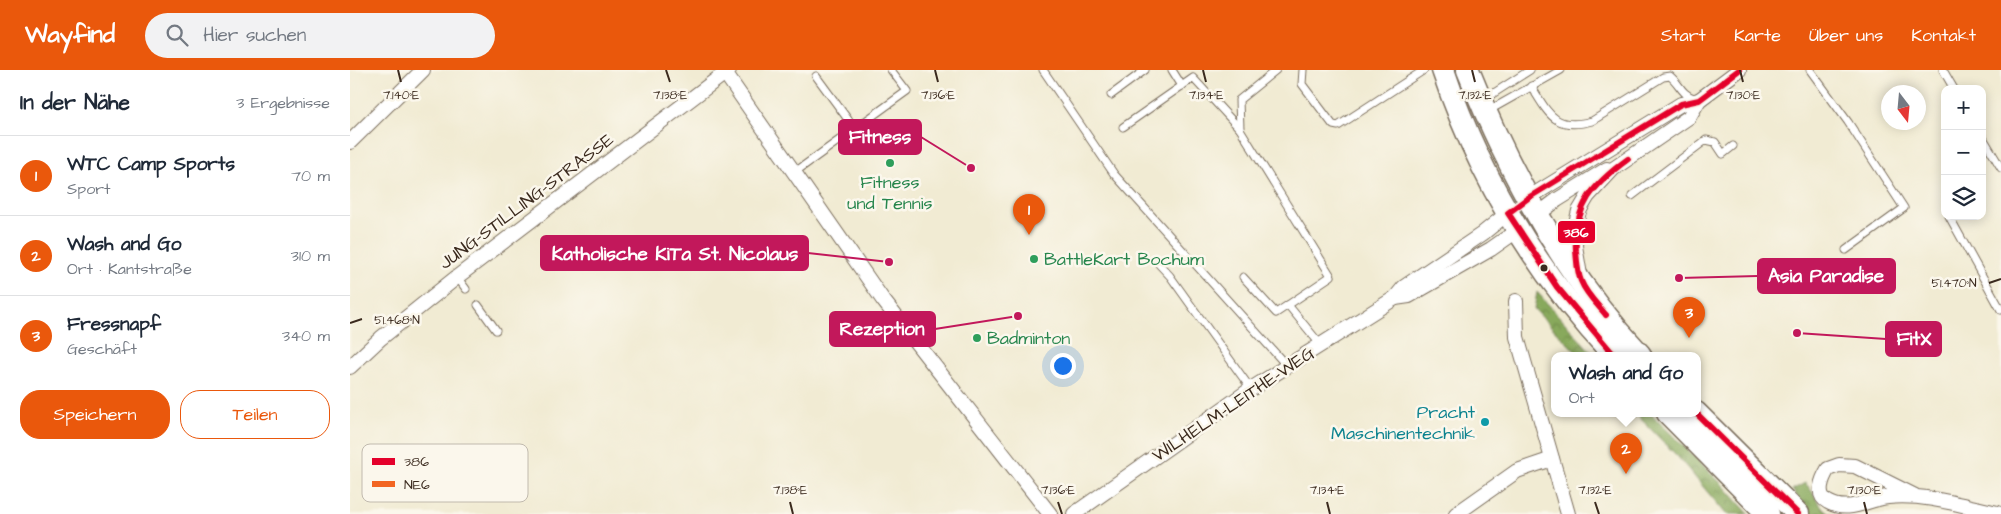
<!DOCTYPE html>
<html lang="de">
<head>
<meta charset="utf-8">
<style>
	body { margin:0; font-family:"Architects Daughter",sans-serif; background:#f2f2f3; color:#1f2937 }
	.controls { position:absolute; right:15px; top:15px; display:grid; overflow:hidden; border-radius:10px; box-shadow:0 2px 12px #0003 }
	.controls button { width:45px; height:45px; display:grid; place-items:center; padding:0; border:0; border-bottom:1px solid #e0e1e3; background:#fff; color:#1f2937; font:25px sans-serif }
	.compass { position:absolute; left:1531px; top:15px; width:45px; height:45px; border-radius:50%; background:#fff; box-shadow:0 2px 12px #0003; rotate:164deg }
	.you { position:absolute; left:712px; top:295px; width:18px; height:18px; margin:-12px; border:4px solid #fff; border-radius:50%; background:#1a73e8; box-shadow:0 0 0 8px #1a73e833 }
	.badge { display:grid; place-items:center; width:32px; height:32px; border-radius:50%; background:#ea580c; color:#fff; font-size:16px; font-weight:700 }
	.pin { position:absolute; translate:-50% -41px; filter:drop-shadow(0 1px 2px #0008) }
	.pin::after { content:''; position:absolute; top:26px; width:18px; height:15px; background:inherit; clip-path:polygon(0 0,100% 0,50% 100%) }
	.popup { position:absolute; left:1201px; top:282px; width:150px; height:65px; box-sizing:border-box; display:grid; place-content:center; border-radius:10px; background:#fff; filter:drop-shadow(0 1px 4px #0005); font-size:16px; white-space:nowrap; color:#747a83 }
	.popup b { font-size:19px; color:#1f2937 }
	.popup::after { content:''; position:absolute; left:50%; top:100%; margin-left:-10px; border:10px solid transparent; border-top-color:#fff }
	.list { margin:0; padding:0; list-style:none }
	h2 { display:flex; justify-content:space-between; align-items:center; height:65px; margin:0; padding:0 20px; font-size:21px }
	h2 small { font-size:16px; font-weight:400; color:#747a83 }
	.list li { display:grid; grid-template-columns:32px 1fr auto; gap:15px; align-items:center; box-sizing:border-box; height:80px; padding:0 20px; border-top:1px solid #e0e1e3 }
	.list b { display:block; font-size:19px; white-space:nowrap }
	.list p { margin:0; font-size:16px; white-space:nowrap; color:#747a83 }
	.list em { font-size:16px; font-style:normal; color:#747a83 }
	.actions { display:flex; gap:10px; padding:15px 20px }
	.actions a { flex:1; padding:11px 0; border:1px solid #ea580c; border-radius:20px; text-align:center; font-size:18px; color:#ea580c }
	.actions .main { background:#ea580c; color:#fff }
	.icon { flex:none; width:28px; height:28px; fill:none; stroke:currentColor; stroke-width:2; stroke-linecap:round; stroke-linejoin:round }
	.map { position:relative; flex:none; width:1651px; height:444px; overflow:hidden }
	header { display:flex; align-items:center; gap:30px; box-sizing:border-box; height:70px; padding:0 25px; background:#ea580c; color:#fff }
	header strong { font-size:24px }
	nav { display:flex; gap:28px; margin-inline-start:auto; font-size:18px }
	.search { width:350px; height:45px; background:#f2f2f3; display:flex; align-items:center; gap:12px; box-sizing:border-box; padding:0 18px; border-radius:28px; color:#747a83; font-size:19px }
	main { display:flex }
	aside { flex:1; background:#fff }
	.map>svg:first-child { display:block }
</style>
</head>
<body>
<header>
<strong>Wayfind</strong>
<div class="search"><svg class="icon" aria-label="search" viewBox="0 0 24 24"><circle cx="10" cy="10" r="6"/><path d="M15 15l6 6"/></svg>Hier suchen</div>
<nav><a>Start</a><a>Karte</a><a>Über uns</a><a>Kontakt</a></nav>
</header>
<main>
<aside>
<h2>In der Nähe<small>3 Ergebnisse</small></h2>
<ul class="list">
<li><span class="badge">1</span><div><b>WTC Camp Sports</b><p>Sport</p></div><em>70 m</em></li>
<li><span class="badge">2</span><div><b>Wash and Go</b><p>Ort · Kantstraße</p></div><em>310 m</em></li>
<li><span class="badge">3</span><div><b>Fressnapf</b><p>Geschäft</p></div><em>340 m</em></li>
</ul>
<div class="actions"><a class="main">Speichern</a><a>Teilen</a></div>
</aside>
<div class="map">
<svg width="1651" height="444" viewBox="0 0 1651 444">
	<defs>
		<pattern id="forest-crowns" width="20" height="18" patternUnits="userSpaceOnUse" patternTransform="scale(1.25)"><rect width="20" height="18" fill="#88a95c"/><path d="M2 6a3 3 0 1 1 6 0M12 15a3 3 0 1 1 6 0" fill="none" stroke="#708a4b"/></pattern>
	</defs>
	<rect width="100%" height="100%" fill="#fbf7ec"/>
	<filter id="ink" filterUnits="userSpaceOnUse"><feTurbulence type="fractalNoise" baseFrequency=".02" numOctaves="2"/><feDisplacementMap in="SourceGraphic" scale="10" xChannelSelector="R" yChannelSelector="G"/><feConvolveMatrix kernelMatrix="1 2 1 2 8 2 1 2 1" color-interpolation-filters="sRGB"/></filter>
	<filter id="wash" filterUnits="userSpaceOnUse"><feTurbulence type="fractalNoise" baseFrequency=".0096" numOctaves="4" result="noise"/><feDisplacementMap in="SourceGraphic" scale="20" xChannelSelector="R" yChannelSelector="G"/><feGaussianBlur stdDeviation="1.12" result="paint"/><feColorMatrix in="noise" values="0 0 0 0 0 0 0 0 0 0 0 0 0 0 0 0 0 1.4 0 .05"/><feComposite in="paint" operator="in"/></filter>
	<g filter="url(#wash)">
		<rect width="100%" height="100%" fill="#f1ebd3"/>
		<g fill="url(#forest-crowns)" stroke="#626a3d">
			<path d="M 1187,222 L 1244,285 L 1229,285 L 1184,239 Z"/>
			<path d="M 1285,343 L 1300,343 L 1372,414 L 1399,444 L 1376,444 L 1328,387 Z"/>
			<path d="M 1455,413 C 1465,422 1469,440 1482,444 L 1460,444 L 1442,420 Z"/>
		</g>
	</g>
	<g filter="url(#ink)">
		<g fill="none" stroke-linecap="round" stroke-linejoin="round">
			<g stroke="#7b6e5d" stroke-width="9">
				<g id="lane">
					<path d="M 693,0 L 764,104 L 936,295"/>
					<path d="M 822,0 L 832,16"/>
					<path d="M 926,0 L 889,30 L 890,59 L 981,206 L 938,235"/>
					<path d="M 953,0 L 952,14 L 983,55 L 988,56 L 1074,0"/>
					<path d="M 1460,0 L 1498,52 L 1554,138 L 1496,180"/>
					<path d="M 1593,0 L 1604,19"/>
					<path d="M 466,6 L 505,59"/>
					<path d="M 1181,16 C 1199,44 1204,61 1242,51 L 1313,7 L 1320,6 C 1330,14 1331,24 1344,28"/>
					<path d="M 761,25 L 795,0"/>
					<path d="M 1133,30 L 1180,0"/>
					<path d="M 1138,41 L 1211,0"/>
					<path d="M 773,57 L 843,8 L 890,59"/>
					<path d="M 1632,66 L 1651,98"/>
					<path d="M 445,102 L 557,21 L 541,0"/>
					<path d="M 1282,126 L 1356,70 L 1365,72 L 1373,84 L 1383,76"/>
					<path d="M 1599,146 L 1651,240"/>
					<path d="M 806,191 L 820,206 L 901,319"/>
					<path d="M 107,207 L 116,219"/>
					<path d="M 893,207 L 926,243 L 938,235 L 970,274"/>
					<path d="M 128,235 L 146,260"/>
				</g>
			</g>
			<g stroke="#7b6e5d" stroke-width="16">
				<g id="street">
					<path d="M 375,3 L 533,230 L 700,444"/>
					<path d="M 0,72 L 73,0"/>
					<path d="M 1178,128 L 1331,34 L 1349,30"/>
					<path d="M 1187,145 L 1207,130 L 1257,99"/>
					<path d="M 1230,205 L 1225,176 L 1226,153 L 1229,141 L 1238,126 L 1263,99 L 1339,47 L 1349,30 L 1389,0"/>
					<path d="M 1045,228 L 1059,226 L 1141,179 L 1168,160"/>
					<path d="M 1166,231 L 1167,267 L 1218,444"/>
					<path d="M 0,297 L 31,268 L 107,207 L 379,0"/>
					<path d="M 1565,426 L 1505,396 L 1489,395 L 1478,399 C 1472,409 1465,425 1478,432 C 1499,444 1517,429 1538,427 C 1575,423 1614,436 1651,444"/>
					<path d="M 724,444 L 901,319 L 1045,228 L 1054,217 L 1132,164 L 1158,143"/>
					<path d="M 1106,444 L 1167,401 L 1202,389"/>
				</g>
			</g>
			<g stroke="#7b6e5d" stroke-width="25">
				<g id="primary">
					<path d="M 1093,0 C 1129,107 1187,203 1264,285"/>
					<path d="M 1118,0 C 1159,103 1214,204 1290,285"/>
					<path d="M 1318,343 L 1418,444"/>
					<path d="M 1346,343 L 1448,444"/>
				</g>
			</g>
			<use href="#lane" stroke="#fff" stroke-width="7"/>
			<use href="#street" stroke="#fff" stroke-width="14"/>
			<use href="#primary" stroke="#fff" stroke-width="22"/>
			<g stroke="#fbf7ec" stroke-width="10">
				<g id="bus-1">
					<path d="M 1256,245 C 1247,234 1236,224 1231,211 C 1227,202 1227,190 1226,181 C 1223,136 1244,114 1278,89"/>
					<path d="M 1264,285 L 1207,217 L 1158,143 L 1178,128 L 1331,34 L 1349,30 L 1389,0"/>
					<path d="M 1346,343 L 1448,444"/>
				</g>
			</g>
			<use href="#bus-1" stroke="#e4002b" stroke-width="6"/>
		</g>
	</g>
	<path fill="none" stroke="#3b2a1e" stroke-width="2" d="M 48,0 L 51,12M 316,0 L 320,12M 585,0 L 588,12M 853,0 L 856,12M 1122,0 L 1125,12M 1390,0 L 1393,12M 1639,213 L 1651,209M 0,253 L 12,249M 440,432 L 443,444M 708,432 L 712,444M 977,432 L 980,444M 1245,432 L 1249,444M 1514,432 L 1517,444"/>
	<g fill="#2e9e5b" stroke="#fbf7ec" stroke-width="2">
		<circle cx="540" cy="93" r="5"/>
		<circle cx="684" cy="189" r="5"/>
		<circle cx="627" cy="268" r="5"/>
	</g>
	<circle fill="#3b2a1e" stroke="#fbf7ec" stroke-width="2" cx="1194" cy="198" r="4.5"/>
	<circle fill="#0f9aa8" stroke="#fbf7ec" stroke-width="2" cx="1135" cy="352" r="5"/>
	<g text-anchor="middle" stroke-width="5" stroke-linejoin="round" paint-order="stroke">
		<g font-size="18" fill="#27864d" stroke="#fbf7ec" text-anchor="start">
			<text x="540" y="118" text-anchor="middle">Fitness<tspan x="540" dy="21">und Tennis</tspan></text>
			<text x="694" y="195">BattleKart Bochum</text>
			<text x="637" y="274">Badminton</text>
		</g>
		<g font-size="18" fill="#3b2a1e" stroke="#fbf7ec">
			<text transform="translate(176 131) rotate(-37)" y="6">JUNG-STILLING-STRASSE</text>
			<text transform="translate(883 334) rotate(-34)" y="6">WILHELM-LEITHE-WEG</text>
		</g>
		<g font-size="18" fill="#0d838f" stroke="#fbf7ec" text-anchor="end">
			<text x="1125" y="348">Pracht<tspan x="1125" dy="21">Maschinentechnik</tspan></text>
		</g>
	</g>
	<rect x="12" y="374" width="166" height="58" rx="8" fill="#fbf7ec" stroke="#c1baae" stroke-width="1"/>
	<rect x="22" y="388" width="23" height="7" fill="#e4002b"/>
	<rect x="22" y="411" width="23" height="6" fill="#f26522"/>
	<g font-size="14" fill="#3b2a1e">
		<text x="54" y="396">386</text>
		<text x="54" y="419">NE6</text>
	</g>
	<g font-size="12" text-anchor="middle" fill="#3b2a1e" stroke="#fbf7ec" stroke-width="5" stroke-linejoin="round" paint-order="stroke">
		<text x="51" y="29">7.140°E</text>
		<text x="320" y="29">7.138°E</text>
		<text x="588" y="29">7.136°E</text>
		<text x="856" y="29">7.134°E</text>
		<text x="1125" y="29">7.132°E</text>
		<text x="1393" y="29">7.130°E</text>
		<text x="1604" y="217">51.470°N</text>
		<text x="47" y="254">51.468°N</text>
		<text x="1514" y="424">7.130°E</text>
		<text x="440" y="424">7.138°E</text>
		<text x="708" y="424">7.136°E</text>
		<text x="977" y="424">7.134°E</text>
		<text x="1245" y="424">7.132°E</text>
	</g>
	<path fill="none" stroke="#c2185b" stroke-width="2" d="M621 98L571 67M539 192L458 183M1329 208L1408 206M668 246L585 259M1447 263L1536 269"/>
	<g fill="#c2185b" stroke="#fbf7ec" stroke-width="2">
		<circle cx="621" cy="98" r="5"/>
		<circle cx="539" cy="192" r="5"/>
		<circle cx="1329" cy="208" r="5"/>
		<circle cx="668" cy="246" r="5"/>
		<circle cx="1447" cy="263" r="5"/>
	</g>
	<g fill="#c2185b" stroke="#c2185b" stroke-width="2">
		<rect x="489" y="50" width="82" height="34" rx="5"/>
		<rect x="191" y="166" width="267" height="34" rx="5"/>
		<rect x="1408" y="189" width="137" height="34" rx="5"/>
		<rect x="480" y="242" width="105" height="34" rx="5"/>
		<rect x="1536" y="252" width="55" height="34" rx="5"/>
	</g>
	<g font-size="19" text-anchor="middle" font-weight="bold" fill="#fff">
		<text x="530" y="73">Fitness</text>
		<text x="325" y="190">Katholische KiTa St. Nicolaus</text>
		<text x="1476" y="212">Asia Paradise</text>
		<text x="532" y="265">Rezeption</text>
		<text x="1564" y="275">FitX</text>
	</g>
	<rect stroke="#fbf7ec" stroke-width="2" x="1207" y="150" width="39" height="24" rx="5" fill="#e4002b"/>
	<g font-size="14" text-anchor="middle" font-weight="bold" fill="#fff">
		<text x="1226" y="167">386</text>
	</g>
</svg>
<div class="controls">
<button>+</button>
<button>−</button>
<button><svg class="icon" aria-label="layers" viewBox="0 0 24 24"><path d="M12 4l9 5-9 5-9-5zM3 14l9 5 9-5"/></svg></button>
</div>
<svg class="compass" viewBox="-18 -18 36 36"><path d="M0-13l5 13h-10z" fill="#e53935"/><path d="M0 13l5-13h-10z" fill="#747a83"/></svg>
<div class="you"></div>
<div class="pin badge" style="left:679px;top:165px">1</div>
<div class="pin badge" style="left:1276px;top:404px">2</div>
<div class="popup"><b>Wash and Go</b>Ort</div>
<div class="pin badge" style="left:1339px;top:268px">3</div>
</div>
</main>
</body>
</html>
